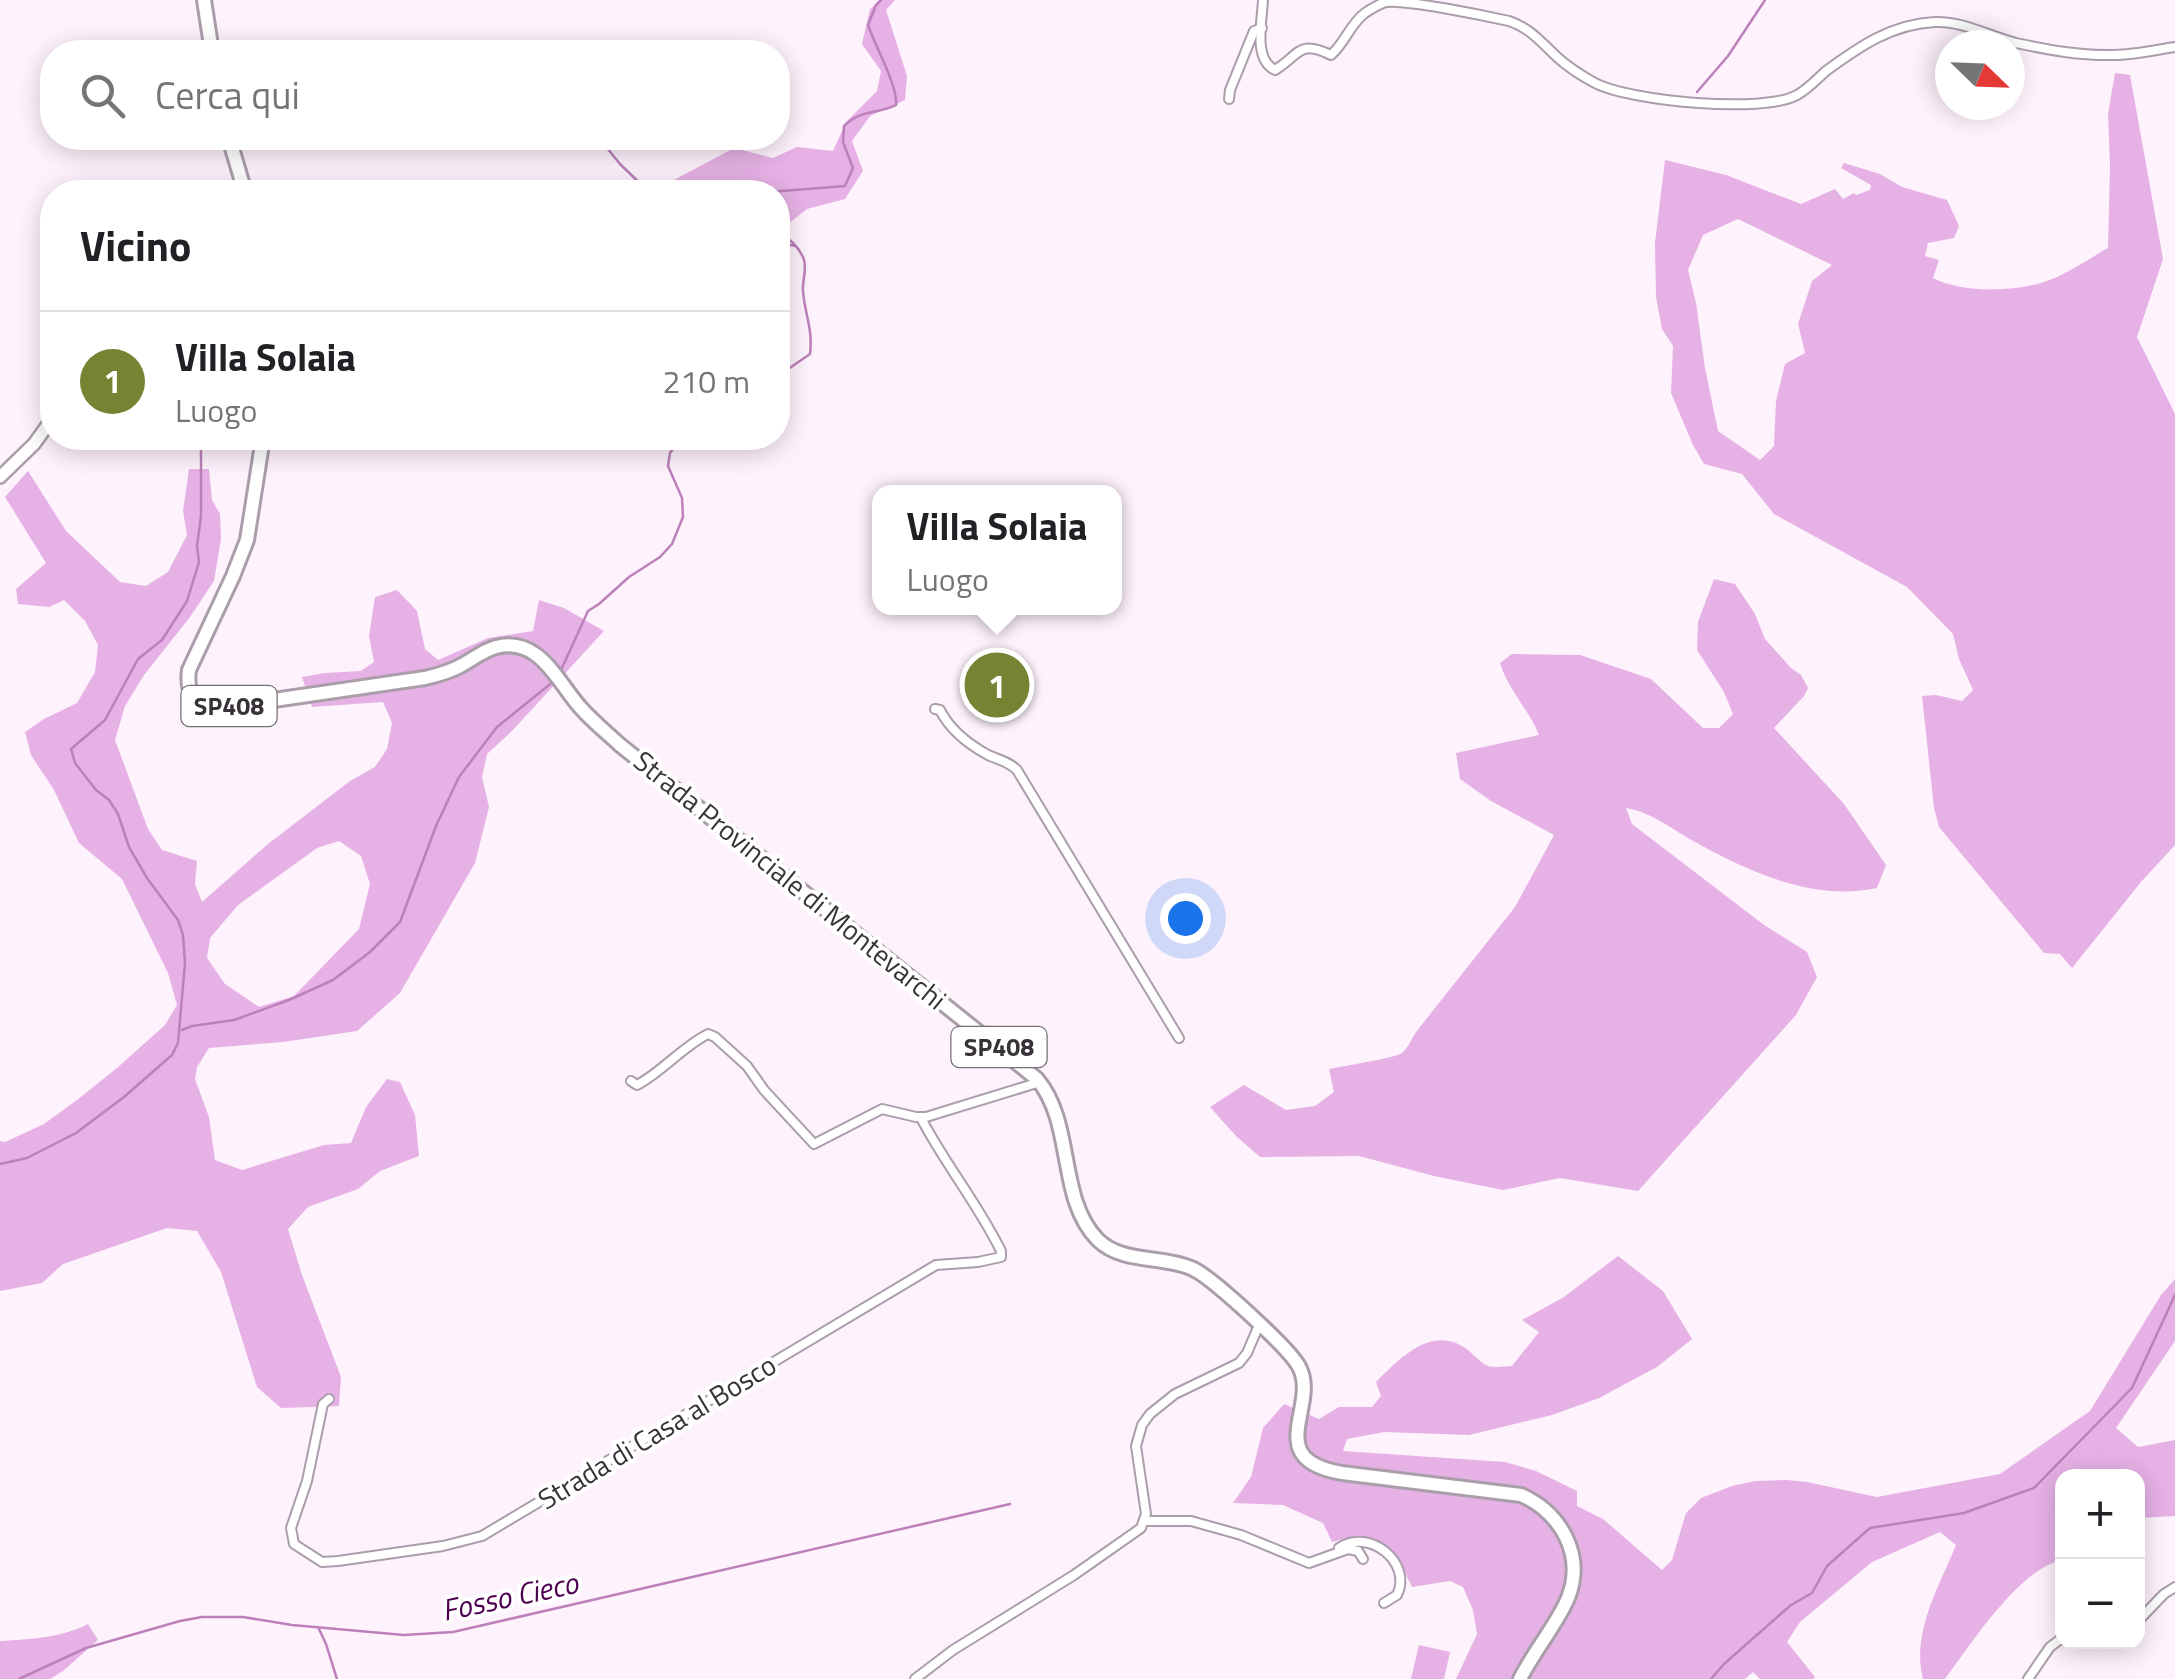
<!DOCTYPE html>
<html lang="it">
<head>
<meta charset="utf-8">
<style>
	body { margin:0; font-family:"Titillium Web",sans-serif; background:#f6f6f6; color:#202124 }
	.controls { position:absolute; right:30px; bottom:30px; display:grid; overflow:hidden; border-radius:20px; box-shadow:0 5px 25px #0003 }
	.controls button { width:90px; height:90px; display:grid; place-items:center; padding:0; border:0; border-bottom:2px solid #e0e0e0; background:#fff; color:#202124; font:50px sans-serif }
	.compass { position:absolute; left:1935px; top:30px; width:90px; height:90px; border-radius:50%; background:#fff; box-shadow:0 5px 25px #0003; rotate:113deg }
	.you { position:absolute; left:1185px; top:918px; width:35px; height:35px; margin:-25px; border:8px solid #fff; border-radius:50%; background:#1a73e8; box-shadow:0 0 0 15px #1a73e833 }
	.badge { display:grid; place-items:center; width:65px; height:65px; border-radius:50%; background:#758432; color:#fff; font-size:32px; font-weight:700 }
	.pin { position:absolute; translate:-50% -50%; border:5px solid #fff; box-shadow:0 2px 10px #0006 }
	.popup { position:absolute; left:872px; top:485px; width:250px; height:130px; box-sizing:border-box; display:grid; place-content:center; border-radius:20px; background:#fff; filter:drop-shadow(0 2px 8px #0005); font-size:32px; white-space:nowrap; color:#757577 }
	.popup b { font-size:38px; color:#202124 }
	.popup::after { content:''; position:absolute; left:50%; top:100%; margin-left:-20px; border:20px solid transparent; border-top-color:#fff }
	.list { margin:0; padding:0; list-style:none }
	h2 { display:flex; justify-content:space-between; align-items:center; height:130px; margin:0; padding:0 40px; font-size:42px }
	h2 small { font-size:32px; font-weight:400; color:#757577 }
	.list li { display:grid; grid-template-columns:65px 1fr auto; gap:30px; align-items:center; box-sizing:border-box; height:140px; padding:0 40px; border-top:2px solid #e0e0e0 }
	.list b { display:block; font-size:38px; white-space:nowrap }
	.list p { margin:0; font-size:32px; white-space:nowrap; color:#757577 }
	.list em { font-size:32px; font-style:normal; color:#757577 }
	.icon { flex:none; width:55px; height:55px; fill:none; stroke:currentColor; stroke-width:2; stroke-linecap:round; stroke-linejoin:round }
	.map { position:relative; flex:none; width:2175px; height:1679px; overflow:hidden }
	.search { position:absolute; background:#fff; box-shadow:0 5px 25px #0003; left:40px; top:40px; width:750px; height:110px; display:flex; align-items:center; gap:25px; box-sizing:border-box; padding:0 35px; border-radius:40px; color:#757577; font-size:38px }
	.panel { position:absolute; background:#fff; box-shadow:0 5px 25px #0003; left:40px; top:180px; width:750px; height:270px; border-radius:40px }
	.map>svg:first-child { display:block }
</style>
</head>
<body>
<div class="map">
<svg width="2175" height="1679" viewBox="0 0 2175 1679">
	<rect width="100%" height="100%" fill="#fef2fd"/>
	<g fill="#e6b1e5" fill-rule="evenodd">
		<path d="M 880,0 L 895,0 L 886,10 L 907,76 L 905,100 L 870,116 L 852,141 L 863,171 L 845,199 L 807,209 L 778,232 L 778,192 L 671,192 L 672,181 L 734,148 L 773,158 L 797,147 L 833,151 L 846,122 L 877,91 L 881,71 L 862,44 L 870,9 Z"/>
		<path d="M 2115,73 L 2130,75 L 2163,259 L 2137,337 L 2175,414 L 2175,845 L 2141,882 L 2072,968 L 2060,954 L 2044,953 L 1939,827 L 1934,808 L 1922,696 L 1936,695 L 1962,701 L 1973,690 L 1959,659 L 1953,634 L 1907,587 L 1774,514 L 1742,474 L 1704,464 L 1693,445 L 1671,393 L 1673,346 L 1662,329 L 1656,297 L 1655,243 L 1665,160 L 1726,175 L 1801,204 L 1835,189 L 1843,199 L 1854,193 L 1856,195 L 1870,190 L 1871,185 L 1841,168 L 1844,163 L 1880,174 L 1902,187 L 1947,200 L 1959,226 L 1954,238 L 1928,243 L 1925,256 L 1939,260 L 1933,278 C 1962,293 2013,292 2044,282 C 2064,276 2090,258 2108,248 L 2110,166 L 2108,114 ZM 1738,219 L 1832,265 L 1812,281 L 1798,324 L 1805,353 L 1785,364 L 1776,401 L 1774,446 L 1760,460 L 1718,431 L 1705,368 L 1696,303 L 1688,270 L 1703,235 Z"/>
		<path d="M 189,469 L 209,469 L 212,500 L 220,514 L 221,539 L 214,581 L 190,617 L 144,675 L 125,706 L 115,740 L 148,829 L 162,850 L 197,861 L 195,884 L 202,902 L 268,844 L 350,781 L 375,767 L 387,749 L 392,723 L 383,702 L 312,707 L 302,677 L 325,673 L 361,671 L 374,662 L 369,636 L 375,597 L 397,590 L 417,611 L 425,649 L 438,660 L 488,638 L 533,631 L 539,600 L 564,608 L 604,631 L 511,732 L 487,754 L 482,777 L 489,807 L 475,863 L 400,993 L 357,1031 L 283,1042 L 209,1048 L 197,1067 L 195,1079 L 209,1117 L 215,1160 L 242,1170 L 324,1145 L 351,1143 L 366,1107 L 387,1079 L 400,1082 L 415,1115 L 419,1156 L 380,1171 L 358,1189 L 308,1207 L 288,1229 L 302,1275 L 341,1377 L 339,1406 L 281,1408 L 257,1387 L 221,1272 L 197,1231 L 167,1228 L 63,1264 L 42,1283 L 0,1291 L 0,1141 L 5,1142 L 44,1124 L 77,1100 L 117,1068 L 165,1025 L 177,1005 L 168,973 L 122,879 L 79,843 L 54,790 L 31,755 L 25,732 L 44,719 L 77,703 L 95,672 L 98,645 L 85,621 L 64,600 L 49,607 L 18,604 L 16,589 L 46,563 L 5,497 L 28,471 L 66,531 L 120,582 L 146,586 L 168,572 L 187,535 L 183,511 ZM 339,841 L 361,856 L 370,884 L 359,929 L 294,996 L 259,1007 L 225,984 L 207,958 L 210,938 L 238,905 L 317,848 Z"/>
		<path d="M 1714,579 L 1735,584 L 1755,614 L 1765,639 L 1791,668 L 1801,675 L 1808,688 L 1804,696 L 1774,728 L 1844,804 L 1886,865 L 1877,888 C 1812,902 1744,870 1688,838 C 1668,826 1648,811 1626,808 L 1632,824 L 1764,925 L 1807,952 L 1817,977 L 1796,1015 L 1638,1191 L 1560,1178 L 1503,1190 L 1434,1176 L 1359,1156 L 1260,1157 L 1236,1136 L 1210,1107 L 1244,1085 L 1286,1110 L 1315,1106 L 1334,1092 L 1329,1069 C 1343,1066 1396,1058 1402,1053 C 1408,1048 1412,1038 1416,1032 L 1515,907 L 1554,835 L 1491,801 L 1460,779 L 1456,753 L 1539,735 C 1528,708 1508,690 1500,663 L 1512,654 L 1580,655 L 1651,679 L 1703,728 L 1719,728 L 1733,714 L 1724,692 L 1697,650 L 1698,622 Z"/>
		<path d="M 1618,1256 L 1663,1291 L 1692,1339 L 1657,1367 L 1599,1398 L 1552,1415 L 1469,1435 L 1384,1432 L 1347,1439 L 1343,1451 L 1505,1462 L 1536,1471 L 1577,1491 L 1577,1506 L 1603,1519 L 1662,1570 L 1672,1560 L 1686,1513 L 1701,1498 L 1732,1486 L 1755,1481 L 1786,1480 L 1807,1482 L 1877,1497 L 2000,1474 L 2090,1411 L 2161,1295 L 2175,1279 L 2175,1341 L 2116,1428 L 2138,1447 L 2175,1440 L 2175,1516 L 2138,1518 L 2138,1476 L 2062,1476 L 2062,1560 C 2019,1569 1971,1644 1945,1679 L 1923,1679 C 1911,1633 1939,1587 1956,1545 L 1940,1532 L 1872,1562 L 1800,1622 L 1787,1642 L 1815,1677 L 1814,1679 L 1760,1679 L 1753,1672 L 1745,1679 L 1456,1679 L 1477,1634 L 1473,1610 L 1463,1587 L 1450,1581 L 1412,1587 C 1395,1548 1377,1529 1332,1542 L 1323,1523 L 1283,1505 L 1233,1503 L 1251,1477 L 1263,1428 L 1284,1404 L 1319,1419 L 1339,1407 L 1372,1407 L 1381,1396 L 1376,1382 C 1399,1359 1430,1326 1464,1347 C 1472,1352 1480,1363 1488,1366 C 1495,1368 1505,1366 1512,1366 L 1539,1332 L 1522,1320 L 1564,1297 Z"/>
		<path d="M 88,1624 L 98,1640 L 63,1671 L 50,1679 L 0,1679 L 0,1641 C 31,1639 61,1638 88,1624 Z"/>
		<path d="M 1419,1645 L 1450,1652 L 1444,1679 L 1411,1679 Z"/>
	</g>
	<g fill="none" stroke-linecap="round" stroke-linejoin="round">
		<g stroke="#bc80bb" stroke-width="2.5">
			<path d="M 1697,92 L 1728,56 L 1765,0"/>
			<path d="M 599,138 L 620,164 L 649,192"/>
			<path d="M 769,192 L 845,186 L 853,168 L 843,142 L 844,126 C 863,108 876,115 896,105 C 898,86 875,46 868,25 L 876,5 L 881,0"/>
			<path d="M 778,231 C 788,238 800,247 804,260 C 807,271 802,281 803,291 C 805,316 813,328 810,354 L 778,376"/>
			<path d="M 778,243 L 796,246"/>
			<path d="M 561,670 L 588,611 L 599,604 L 629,577 L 660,557 L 672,544 L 683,517 L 682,498 L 668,466 L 670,453 L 681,438"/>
			<path d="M 182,1030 L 192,1026 L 234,1020 L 289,1000 L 333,980 L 370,952 L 400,922 L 436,826 L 459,777 L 497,727 L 554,681"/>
			<path d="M 0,1164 L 27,1158 L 76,1133 L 124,1097 L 172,1055 L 178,1043 L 185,963 L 183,935 L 178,920 L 147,878 L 129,847 L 118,814 L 109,800 L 96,790 L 75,763 L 71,749 L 105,720 L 138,659 L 162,640 L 187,601 L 199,562 L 197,546 L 201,516 L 201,438"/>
			<path d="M 319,1629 L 326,1644 L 337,1679"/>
			<path d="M 19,1679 L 86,1648 L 180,1621 L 202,1617 L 243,1617 L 292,1625 L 404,1635 L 453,1632 L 1010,1504"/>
			<path d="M 1711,1679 L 1724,1664 L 1791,1605 L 1812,1593 L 1827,1566 L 1870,1528 L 1964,1513 L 2034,1488 L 2132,1388 L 2175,1295"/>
		</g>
		<g stroke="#ab9eab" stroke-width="12">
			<g id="street">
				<path d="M 1263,0 C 1262,22 1253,59 1275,70 C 1300,55 1298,39 1331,55 C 1345,43 1350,24 1365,13 C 1371,9 1379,4 1386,2 C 1408,0 1482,15 1509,21 C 1530,28 1541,42 1557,57 C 1568,67 1582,76 1595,83 C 1629,101 1763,114 1797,95 C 1808,89 1817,79 1826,71 C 1860,46 1892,24 1935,22 C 1963,21 1989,36 2016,43 C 2049,50 2081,56 2114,55 C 2134,55 2155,50 2175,47"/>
				<path d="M 1229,99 L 1230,90 L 1254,31 L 1262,28"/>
				<path d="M 935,709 L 940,710 C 950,730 968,744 988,755 C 999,760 1008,761 1017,770 L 1179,1038"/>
				<path d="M 631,1081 L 637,1085 C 662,1072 682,1047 708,1034 L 715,1037 L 747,1066 L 764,1090 L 814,1144 L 882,1109 L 916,1117 L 926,1117 L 1040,1082"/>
				<path d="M 329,1399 L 323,1404 L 307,1481 L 291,1528 L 294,1544 L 322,1562 L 338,1561 L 443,1546 L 482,1536 L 936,1265 L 978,1262 L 1001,1257 L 1001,1251 C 978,1204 945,1164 921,1118"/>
				<path d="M 1144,1521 L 1191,1521 L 1241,1535 L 1309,1563 L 1348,1549 L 1358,1551 L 1363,1559"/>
				<path d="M 1339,1548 C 1369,1527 1413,1563 1397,1595 L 1384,1603"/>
				<path d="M 2138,1621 L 2164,1594 L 2175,1587"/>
				<path d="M 915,1679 L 953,1650 L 1074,1575 L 1141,1528 L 1146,1514 L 1136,1446 L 1142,1425 L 1150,1414 L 1175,1394 L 1239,1363 L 1247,1353 L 1259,1325"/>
				<path d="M 2028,1679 L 2050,1647 L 2062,1638"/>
			</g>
		</g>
		<g stroke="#ab9eab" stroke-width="16">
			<path id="secondary" d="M 0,477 L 34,444 L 52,419"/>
		</g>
		<g stroke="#ab9eab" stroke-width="18">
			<g id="primary">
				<path d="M 204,0 L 212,52"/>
				<path d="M 229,138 L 245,192"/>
				<path d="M 263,438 L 247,540 L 233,576 L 189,670 C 185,698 200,708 226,707 L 425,678 C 438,675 450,672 462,665 C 473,659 484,650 496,647 C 539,636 557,681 580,707 C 592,721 606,732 620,745 L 1037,1079 C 1075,1124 1057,1199 1098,1240 C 1123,1264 1161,1255 1191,1268 C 1210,1275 1287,1347 1298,1365 C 1322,1404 1259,1459 1342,1473 L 1521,1495 C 1561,1513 1585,1555 1568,1598 C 1557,1624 1534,1651 1520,1679"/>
			</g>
		</g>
		<use href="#street" stroke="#fff" stroke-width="8"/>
		<use href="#secondary" stroke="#fff" stroke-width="11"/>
		<use href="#primary" stroke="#fff" stroke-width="12"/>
	</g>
	<g text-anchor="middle" stroke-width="8" stroke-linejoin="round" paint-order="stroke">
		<g fill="#fff" stroke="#747074" stroke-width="2.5">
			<rect x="181.5" y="686" width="95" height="40" rx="8"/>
			<rect x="951.5" y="1027" width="95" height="40" rx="8"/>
		</g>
		<g font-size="25" font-weight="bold" fill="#383338">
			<text x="229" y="715">SP408</text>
			<text x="999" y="1056">SP408</text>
		</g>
		<g font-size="28" fill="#383338" stroke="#fff">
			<text transform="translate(790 880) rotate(39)" y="10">Strada Provinciale di Montevarchi</text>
			<text transform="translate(657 1432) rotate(-31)" y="10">Strada di Casa al Bosco</text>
		</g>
		<g font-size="30" font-style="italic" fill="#4d004f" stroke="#fff">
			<text transform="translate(510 1597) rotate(-12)" y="10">Fosso Cieco</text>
		</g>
	</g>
</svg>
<div class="controls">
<button>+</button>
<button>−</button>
</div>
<svg class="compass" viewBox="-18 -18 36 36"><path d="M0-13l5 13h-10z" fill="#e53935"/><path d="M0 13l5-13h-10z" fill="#757577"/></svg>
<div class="you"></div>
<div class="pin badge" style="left:997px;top:685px">1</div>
<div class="popup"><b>Villa Solaia</b>Luogo</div>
<div class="search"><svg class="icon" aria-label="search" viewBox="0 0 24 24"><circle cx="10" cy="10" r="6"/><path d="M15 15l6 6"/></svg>Cerca qui</div>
<section class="panel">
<h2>Vicino<small></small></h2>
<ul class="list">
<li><span class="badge">1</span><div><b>Villa Solaia</b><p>Luogo</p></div><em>210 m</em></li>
</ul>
</section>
</div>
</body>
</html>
